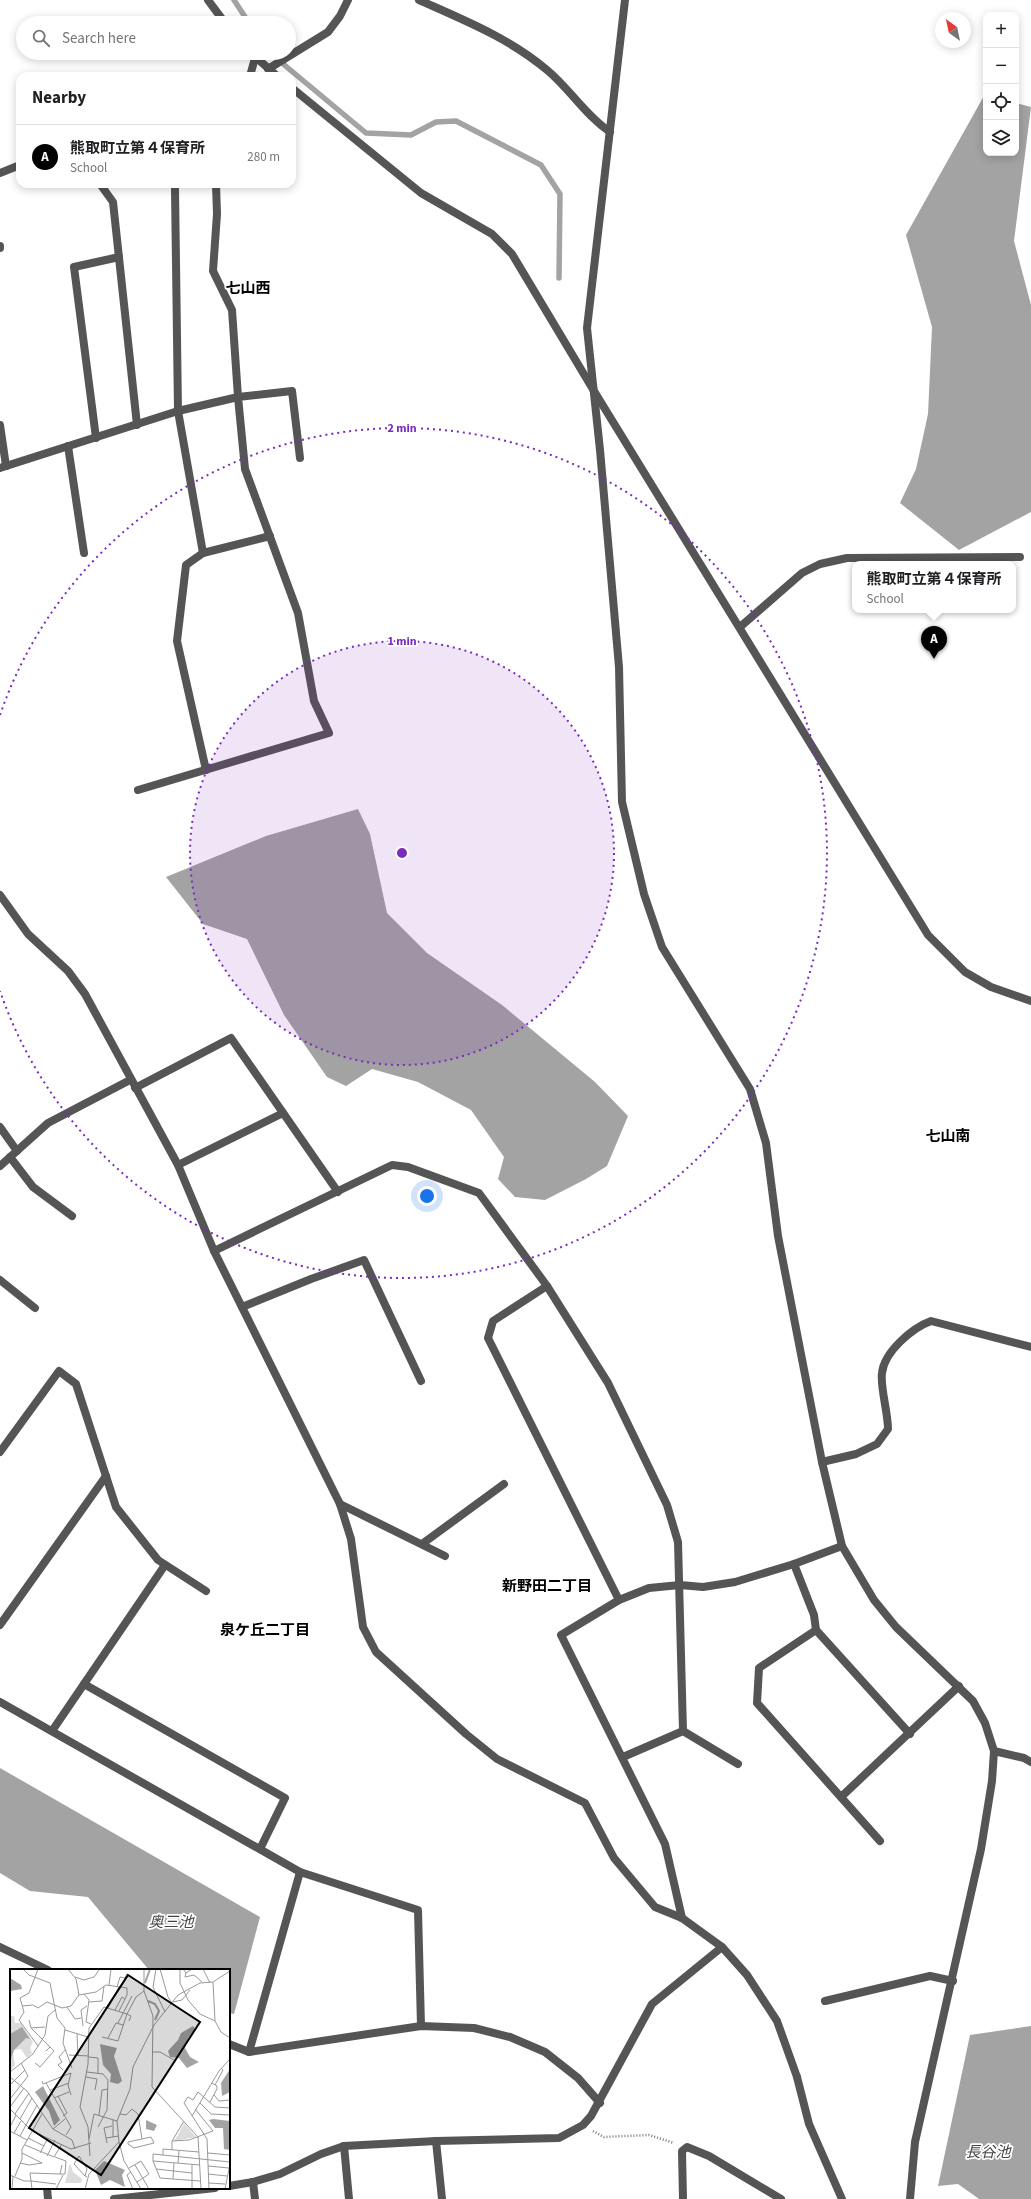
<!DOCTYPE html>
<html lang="en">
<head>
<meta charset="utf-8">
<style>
	body { margin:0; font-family:"Source Sans 3","Noto Sans JP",sans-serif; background:#f2f2f2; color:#202124 }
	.controls { position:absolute; right:12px; top:12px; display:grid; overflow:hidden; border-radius:8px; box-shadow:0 2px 10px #0003 }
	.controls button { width:36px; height:36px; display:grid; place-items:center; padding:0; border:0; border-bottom:1px solid #e0e0e0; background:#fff; color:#202124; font:20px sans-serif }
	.compass { position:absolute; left:935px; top:12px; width:36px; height:36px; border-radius:50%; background:#fff; box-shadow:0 2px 10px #0003; rotate:327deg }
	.you { position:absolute; left:427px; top:1196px; width:14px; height:14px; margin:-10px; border:3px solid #fff; border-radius:50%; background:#1a73e8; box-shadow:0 0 0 6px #1a73e833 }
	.badge { display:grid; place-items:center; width:26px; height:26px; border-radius:50%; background:#000; color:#fff; font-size:13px; font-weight:700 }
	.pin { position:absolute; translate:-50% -33px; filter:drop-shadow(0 1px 2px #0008) }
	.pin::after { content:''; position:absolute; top:21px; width:14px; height:12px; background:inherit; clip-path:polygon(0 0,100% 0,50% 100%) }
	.popup { position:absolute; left:852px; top:561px; width:164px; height:52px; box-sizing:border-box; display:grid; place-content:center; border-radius:8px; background:#fff; filter:drop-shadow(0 1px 3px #0005); font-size:13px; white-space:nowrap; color:#757577 }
	.popup b { font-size:15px; color:#202124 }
	.popup::after { content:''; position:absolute; left:50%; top:100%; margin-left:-8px; border:8px solid transparent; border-top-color:#fff }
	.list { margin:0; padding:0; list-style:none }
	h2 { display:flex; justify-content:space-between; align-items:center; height:52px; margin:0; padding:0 16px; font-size:17px }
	h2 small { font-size:13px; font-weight:400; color:#757577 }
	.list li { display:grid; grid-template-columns:26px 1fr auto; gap:12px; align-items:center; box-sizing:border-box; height:64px; padding:0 16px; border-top:1px solid #e0e0e0 }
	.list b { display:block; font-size:15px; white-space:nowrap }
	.list p { margin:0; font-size:13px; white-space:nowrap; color:#757577 }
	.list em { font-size:13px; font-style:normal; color:#757577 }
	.icon { flex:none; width:22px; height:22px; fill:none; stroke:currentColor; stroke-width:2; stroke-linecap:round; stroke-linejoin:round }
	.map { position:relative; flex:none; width:1031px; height:2199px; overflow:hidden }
	.search { position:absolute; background:#fff; box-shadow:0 2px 10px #0003; left:16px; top:16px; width:280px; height:44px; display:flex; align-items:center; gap:10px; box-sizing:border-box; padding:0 14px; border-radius:22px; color:#757577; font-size:15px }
	.panel { position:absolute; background:#fff; box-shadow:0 2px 10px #0003; left:16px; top:72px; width:280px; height:116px; border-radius:12px }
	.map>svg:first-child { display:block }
</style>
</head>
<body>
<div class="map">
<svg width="1031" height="2199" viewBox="0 0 1031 2199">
	<rect width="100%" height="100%" fill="#fff"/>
	<g fill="#a3a3a3">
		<path d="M 985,94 L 986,153 L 1016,153 L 1016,103 L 1031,107 L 1014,241 L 1031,305 L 1031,512 L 959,550 L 900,503 L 916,469 L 928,414 L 932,327 L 906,235 Z"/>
		<path d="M 358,809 L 370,834 L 387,913 L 427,953 L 502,1005 L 595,1082 L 628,1116 L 607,1166 L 586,1179 L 545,1200 L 515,1197 L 498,1179 L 504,1157 L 471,1110 L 418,1082 L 372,1069 L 346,1086 L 327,1077 L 284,1015 L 247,939 L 203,924 L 166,877 L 266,836 Z"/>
		<path d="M 0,1768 L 260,1917 L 234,2014 L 229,2013 L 229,1970 L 149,1970 L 88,1897 L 30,1891 L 0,1873 Z"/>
		<path d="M 1031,2026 L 1031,2199 L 979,2199 L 958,2184 L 938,2186 L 970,2035 Z"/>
	</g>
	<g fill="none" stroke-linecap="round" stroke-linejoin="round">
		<g stroke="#a3a3a3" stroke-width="5.5">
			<path d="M 234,0 L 249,23"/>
			<path d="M 270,53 L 366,133 L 411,135 L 436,122 L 456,121 L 541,165 L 560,194 L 559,278"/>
		</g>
		<path stroke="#777" stroke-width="2.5" stroke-dasharray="1 2" stroke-linecap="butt" d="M 593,2131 L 604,2137 L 649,2135 L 674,2143"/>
		<path stroke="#555" stroke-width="8" d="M 797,2077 L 809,2124 L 842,2199"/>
		<g stroke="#555" stroke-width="8">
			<path d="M 419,0 C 464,20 509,38 547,70 C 570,89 585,115 610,132"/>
			<path d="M 268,69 L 328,32 L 340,16 L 348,0"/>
			<path d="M 250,76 L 255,58"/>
			<path d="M 0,173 L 20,165"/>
			<path d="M 100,184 L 113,202 L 137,425"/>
			<path d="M 175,189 L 178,411 L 203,553"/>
			<path d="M 0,246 L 0,248"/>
			<path d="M 0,425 L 6,466"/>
			<path d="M 96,438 L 74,267 L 119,257"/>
			<path d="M 68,446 L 84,553"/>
			<path d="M 0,468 L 178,411 L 238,397 L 232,310 L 213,271 L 217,214 L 216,184"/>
			<path d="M 740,627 L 802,573 L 820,564 L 847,558 L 1020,557"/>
			<path d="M 206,770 L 177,641 L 186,565 L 203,553 L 270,536"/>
			<path d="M 138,790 L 329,733 L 314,701 L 298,613 L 245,469 L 238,397 L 292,391 L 300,458"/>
			<path d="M 0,895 L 28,934 L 68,971 L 85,994 L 178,1165 L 214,1251 L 340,1504 L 351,1539 L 363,1627 L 376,1652 L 466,1734 L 497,1759 L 585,1803 L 614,1858 L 655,1907 L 682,1918 L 722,1947 L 747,1975 L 777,2021 L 797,2077"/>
			<path d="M 135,1088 L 231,1038 L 338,1192"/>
			<path d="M 0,1127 L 17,1151"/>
			<path d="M 10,1157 L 33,1187 L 72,1216"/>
			<path d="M 178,1165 L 283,1113"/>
			<path d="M 0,1166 L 48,1123 L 130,1080"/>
			<path d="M 214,1251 L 392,1165 L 408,1167 L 479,1193 L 547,1286 L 608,1383 L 667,1505 L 678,1542 L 683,1731"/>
			<path d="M 0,1280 L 35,1308"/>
			<path d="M 547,1286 L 493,1321 L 488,1338 L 619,1600"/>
			<path d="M 242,1307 L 311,1279 L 364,1260 L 421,1381"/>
			<path d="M 0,1452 L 59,1371 L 76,1384 L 116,1507 L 158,1560 L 206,1591"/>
			<path d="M 822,1462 L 856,1454 L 877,1444 L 888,1429 C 888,1412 880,1387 882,1373 C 884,1352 912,1328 931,1321 L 1031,1347"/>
			<path d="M 340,1504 L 445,1556"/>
			<path d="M 422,1544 L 504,1484"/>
			<path d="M 794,1564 L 814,1615 L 816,1630 L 910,1734"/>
			<path d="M 0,1625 L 106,1476"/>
			<path d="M 816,1630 L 759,1668 L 757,1703 L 880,1841"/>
			<path d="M 84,1684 L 285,1798 L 260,1849"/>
			<path d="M 0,1702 L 300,1872 L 418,1910 L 421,2026"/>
			<path d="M 52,1731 L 165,1565"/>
			<path d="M 994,1751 L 1024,1758 L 1031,1762"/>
			<path d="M 623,1757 L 683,1731 L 738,1764"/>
			<path d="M 841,1797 L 959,1686"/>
			<path d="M 682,1918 L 665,1844 L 561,1635 L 619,1600 L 649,1588 L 680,1585 L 703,1587 L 735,1582 L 794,1564 L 842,1546"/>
			<path d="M 0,1947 L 48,1970"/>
			<path d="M 825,2001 L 930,1976 L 953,1981"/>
			<path d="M 229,2044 L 249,2052 L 421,2026 L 474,2028 L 510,2037 L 545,2052 L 578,2078 L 600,2103"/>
			<path d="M 249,2052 L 300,1872"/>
			<path d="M 436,2141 L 442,2199"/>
			<path d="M 344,2146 L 349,2199"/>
			<path d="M 253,2182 L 255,2199"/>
			<path d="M 229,2186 L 253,2182 L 280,2174 L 321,2154 L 344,2146 L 436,2141 L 559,2138 L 583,2125 L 591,2116 L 652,2004 L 722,1947"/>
			<path d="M 47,2188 L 48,2199"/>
			<path d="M 114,2199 L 215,2188"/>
			<path d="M 683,2199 L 682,2151 L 687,2147 L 709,2156 L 781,2199"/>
		</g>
		<g stroke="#555" stroke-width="8">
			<path d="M 208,0 L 225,23"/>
			<path d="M 625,0 L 587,328 L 600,450 L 619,667 L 622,802 L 644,894 L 662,947 L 750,1089 L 766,1143 L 778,1236 L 822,1462 L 842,1546 L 874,1600 L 896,1627 L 973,1701 L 985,1723 L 994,1751 L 992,1781 L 981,1849 L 915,2142 L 910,2199"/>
			<path d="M 251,53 L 277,76"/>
			<path d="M 292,88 L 421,193 L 492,234 L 512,254 L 594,391 L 928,935 L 965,972 L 991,987 L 1031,1001"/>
		</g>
	</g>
	<circle cx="402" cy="853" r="212" fill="#7b2cbf" fill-opacity=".12"/>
	<g fill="none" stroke="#7b2cbf" stroke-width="2" stroke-dasharray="2 4">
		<circle cx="402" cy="853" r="212"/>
		<path d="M0 715A425 425 0 1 1 0 991"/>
	</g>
	<g text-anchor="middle" stroke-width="3.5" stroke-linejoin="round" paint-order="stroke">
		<g font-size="15" font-weight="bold" fill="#000" stroke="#fff">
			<text x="248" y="293">七山西</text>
			<text x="948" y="1141">七山南</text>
			<text x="547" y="1591">新野田二丁目</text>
			<text x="265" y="1635">泉ケ丘二丁目</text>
		</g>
		<g font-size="15" font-style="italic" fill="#444" stroke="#fff">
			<text x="171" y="1927">奥三池</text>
			<text x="988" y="2157">長谷池</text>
		</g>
	</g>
	<g transform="translate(10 1969)">
		<rect width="220" height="220" fill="#fff"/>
		<path d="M 0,47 L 4,47 L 5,54 L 11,54 L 23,73 L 20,79 L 22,84 L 17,89 L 11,80 L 4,81 L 3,85 L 5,96 L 0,102 ZM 174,154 L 186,168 L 164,172 L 168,166 ZM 60,194 L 63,203 L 72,210 L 71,214 L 55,214 Z" fill="#dcdcdc"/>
		<path d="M 0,9 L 11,16 L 12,20 L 0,22 ZM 183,57 L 185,60 L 178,69 L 175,79 L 180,88 L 189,93 L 177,99 L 169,89 L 160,88 L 158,82 L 168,71 L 171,64 ZM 12,58 L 20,70 L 16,69 L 4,81 L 0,93 L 0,65 ZM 90,75 L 107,79 L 104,87 L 112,112 L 108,115 L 100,113 L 101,105 L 93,96 ZM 220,100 L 220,123 L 212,127 L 211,114 ZM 33,117 L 50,151 L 44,157 L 39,142 L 25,123 ZM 203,150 L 220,152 L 220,181 L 214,180 L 213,159 L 205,159 L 199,151 ZM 136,151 L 147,156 L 144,162 L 136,160 ZM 94,192 L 115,201 L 112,206 L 115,218 L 100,211 L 91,216 L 85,201 Z" fill="#a3a3a3"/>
		<path fill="none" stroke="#a3a3a3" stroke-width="2" d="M 135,14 L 140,0M 138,32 L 145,35 L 149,42 L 145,51"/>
		<path fill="none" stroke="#999" stroke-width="1" d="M 13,0 L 19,6 L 40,14 L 47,49 L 55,59 L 53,74 L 62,99M 134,0 L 134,22 L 143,47 L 142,118 L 188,168 L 191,220M 146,0 L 143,18 L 155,43M 150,0 L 158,28 L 162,34M 170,0 L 170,14 L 178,31 L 190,45 L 205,52M 173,0 L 176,4 L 182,0M 193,0 L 200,14M 176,4 L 175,8 L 184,6 L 192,13M 65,8 L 74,11 L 84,8 L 89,1M 203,13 L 205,52 L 211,63 L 220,69M 99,16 L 101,0M 107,18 L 110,8 L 115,9 L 117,5M 74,25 L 79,31 L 76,53 L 81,55M 69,26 L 86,23 L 96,16 L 117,19 L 117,26 L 109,42M 79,33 L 92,32 L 94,17M 163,33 L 172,31 L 180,21M 12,37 L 23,36 L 28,39 L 37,33 L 52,39 L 61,37 L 69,26 L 66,10 L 58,0M 57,38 L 65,50 L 71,49M 98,39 L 109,18M 105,41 L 112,28 L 115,30M 19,51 L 21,59 L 40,78 L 36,82M 108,54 L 122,27M 73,57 L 71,41 L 77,37M 21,59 L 35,58M 55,61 L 78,68M 67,65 L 68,87M 92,68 L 108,72 L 117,45 L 121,47 L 119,52M 98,69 L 106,54 L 113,56M 28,77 L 9,51 L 14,43 L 10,29 L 19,24 L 28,0M 142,83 L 150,83 L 164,91M 59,86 L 79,87M 79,88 L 88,89 L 88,104M 25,94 L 30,98 L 44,82 L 40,78M 53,101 L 48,96 L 52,93 L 49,88 L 56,80M 0,103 L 23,85 L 35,66 L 38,47 L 45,41M 77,103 L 93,105 L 98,111 L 97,141 L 88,158M 0,108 L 17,122 L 43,160 L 62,171 L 65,180M 76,108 L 87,110 L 85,121M 32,112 L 33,115 L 61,104 L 58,116 L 61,126M 36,114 L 61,158 L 56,166M 0,116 L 15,101M 205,116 L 213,101 L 211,99M 40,121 L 59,114M 204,126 L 209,132 L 220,131M 48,127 L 57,144 L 53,147M 44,129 L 59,123M 0,130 L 18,107 L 11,94M 200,133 L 207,120 L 207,117 L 202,114M 190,134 L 201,145 L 220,146M 0,138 L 14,119M 0,140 L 22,162 L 61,180 L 81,174M 5,145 L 19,124M 110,145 L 116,146 L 122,140 L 128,145 L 132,170M 89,146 L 92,121 L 98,120M 182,147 L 209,102 L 220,90M 10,150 L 22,129M 103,151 L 103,168M 0,158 L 6,146M 43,160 L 55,150M 0,162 L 17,171M 4,164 L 11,152M 10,167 L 27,136M 141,168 L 144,174 L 124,179 L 118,175 L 118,173 ZM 18,169 L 34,177M 96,169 L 109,167M 79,170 L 84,145 L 107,152M 162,172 L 179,171 L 203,162 L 185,140M 109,173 L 114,192 L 131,220M 97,174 L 94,159 L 102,157M 15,176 L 44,188 L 52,175M 162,181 L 162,172 L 174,152M 12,184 L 32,194M 30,184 L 38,169M 198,184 L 220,186M 153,186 L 153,180 L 189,183M 37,187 L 45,171M 80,187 L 78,158 L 70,138 L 78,95 L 79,59 L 94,38 L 117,45 L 126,28 L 134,22M 45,188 L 56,192 L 55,205 L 50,205M 143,192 L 190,196M 10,194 L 19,196 L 32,194M 168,194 L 169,182M 125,196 L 139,220M 182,196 L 182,220M 198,197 L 219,199M 119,199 L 131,192 L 139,205 L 127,213M 146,200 L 182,204M 121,203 L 117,206 L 123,220M 198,205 L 217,207M 0,206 L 14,212 L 21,212 L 20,204 L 50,205 L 52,196M 5,207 L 12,190 L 12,180 L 32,145M 75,207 L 64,195 L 69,187 L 77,200 L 75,207 L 77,208M 163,210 L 164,194M 190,212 L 150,209 L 143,192 L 143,185 L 220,193M 199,214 L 215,215M 2,220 L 3,207M 22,220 L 21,212 L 46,215M 46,220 L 53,206M 75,220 L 79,205 L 109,173 L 107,152 L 120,120 L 123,98 L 144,56 L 168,26 L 190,14 L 203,13 L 220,2M 199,220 L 197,170 L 174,134 L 178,128 L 183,131 L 188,123 L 205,138 L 220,139M 215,220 L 220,195"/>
		<path fill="#000" fill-opacity="0.15" stroke="#000" stroke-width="2" d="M 118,6 L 190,53 L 91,206 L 19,159 Z"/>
		<rect width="220" height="220" fill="none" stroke="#000" stroke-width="2"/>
	</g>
	<circle cx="402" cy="853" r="6" fill="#7b2cbf" stroke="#fff" stroke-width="2"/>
	<g font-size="12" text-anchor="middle" font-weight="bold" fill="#7b2cbf" stroke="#fff" stroke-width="3.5" stroke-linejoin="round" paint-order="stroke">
		<text x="402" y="432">2 min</text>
		<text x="402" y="645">1 min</text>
	</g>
</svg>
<div class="controls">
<button>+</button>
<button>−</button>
<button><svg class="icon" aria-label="locate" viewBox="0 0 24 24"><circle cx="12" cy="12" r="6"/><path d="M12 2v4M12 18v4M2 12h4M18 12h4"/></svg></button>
<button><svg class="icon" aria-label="layers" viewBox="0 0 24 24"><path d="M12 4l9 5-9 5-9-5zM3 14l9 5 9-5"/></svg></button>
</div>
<svg class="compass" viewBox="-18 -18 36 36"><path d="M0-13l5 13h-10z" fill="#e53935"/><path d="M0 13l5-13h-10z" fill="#757577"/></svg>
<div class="you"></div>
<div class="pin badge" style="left:934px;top:659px">A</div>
<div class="popup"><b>熊取町立第４保育所</b>School</div>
<div class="search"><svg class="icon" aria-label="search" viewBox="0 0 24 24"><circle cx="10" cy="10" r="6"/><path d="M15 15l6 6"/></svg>Search here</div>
<section class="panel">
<h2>Nearby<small></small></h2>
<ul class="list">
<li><span class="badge">A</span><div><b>熊取町立第４保育所</b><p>School</p></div><em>280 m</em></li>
</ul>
</section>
</div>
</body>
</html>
